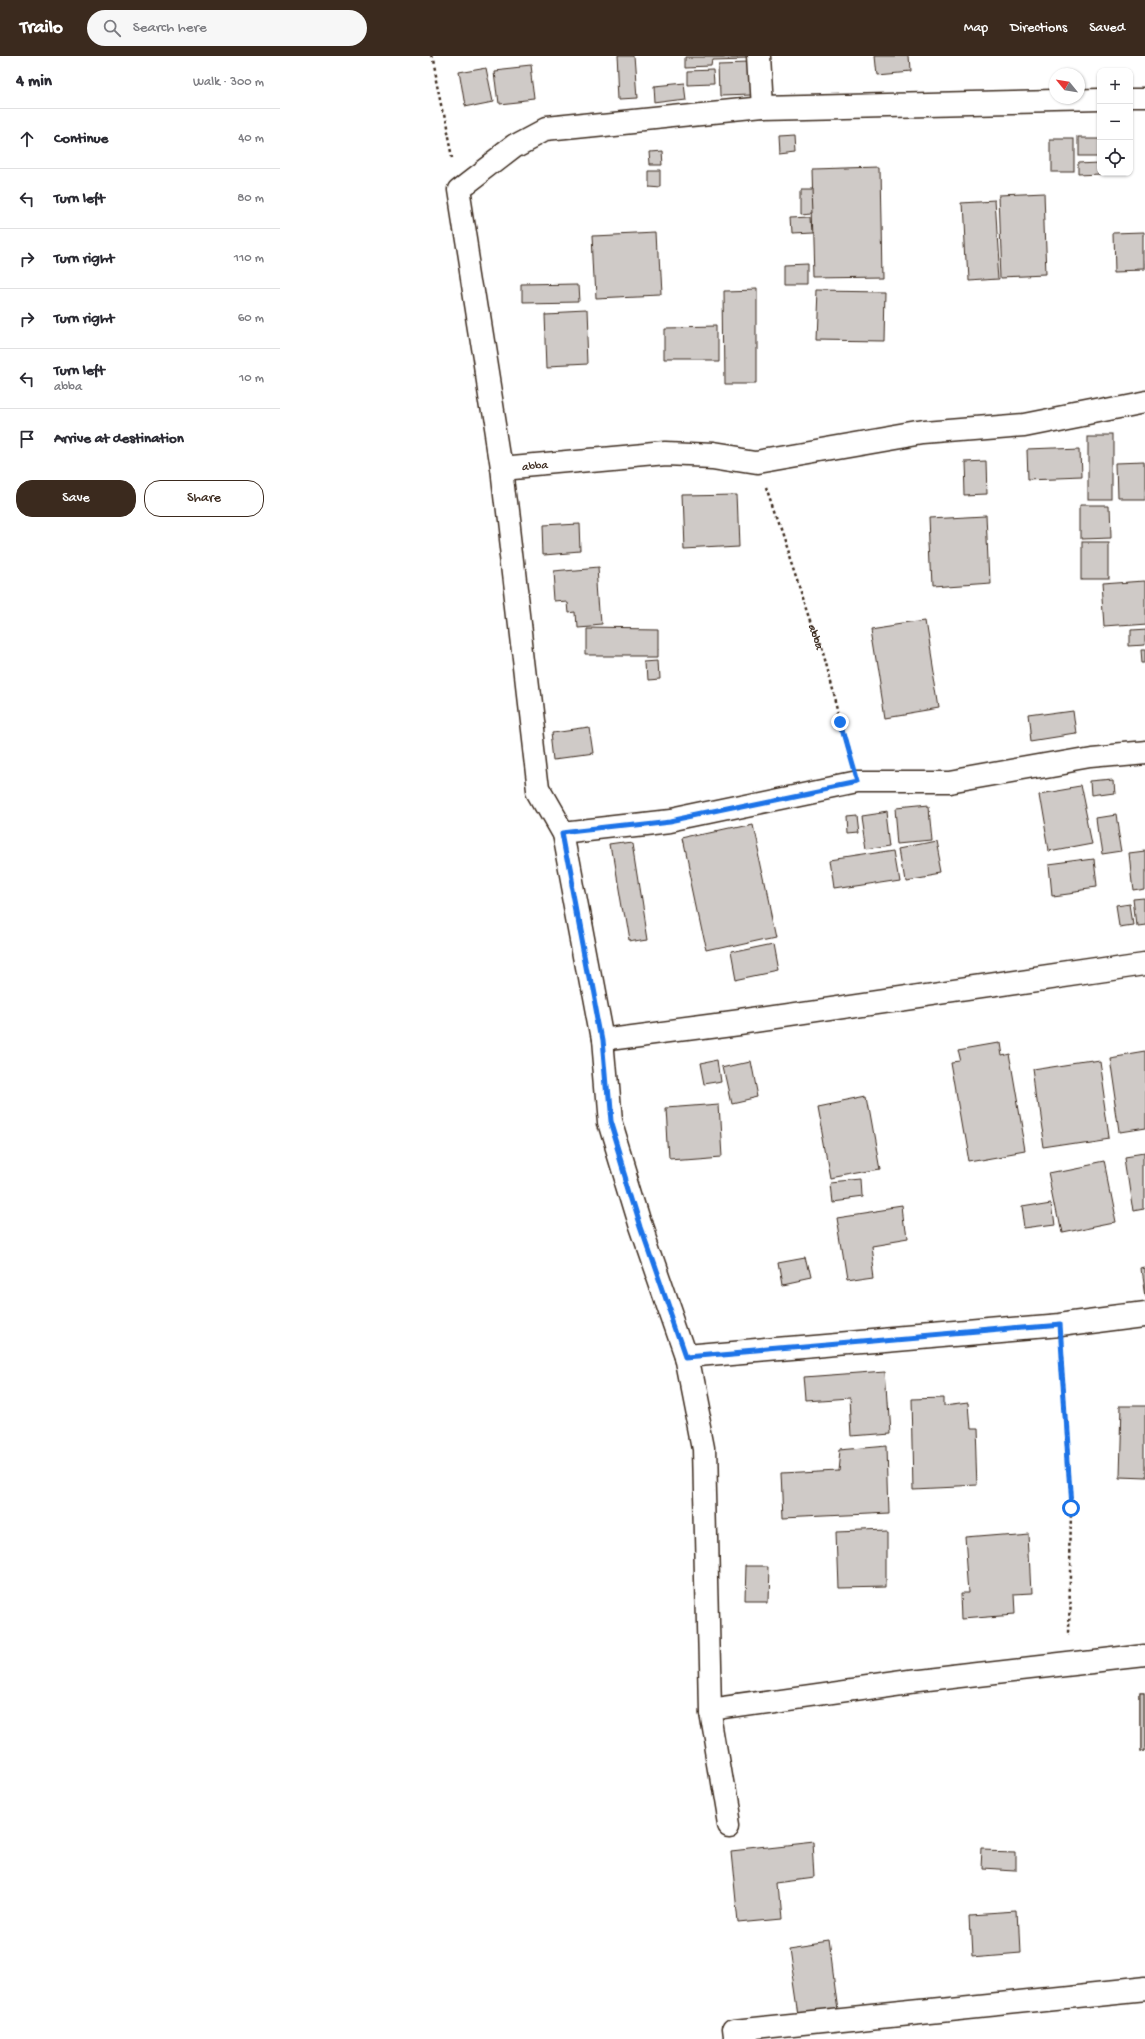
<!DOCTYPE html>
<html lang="en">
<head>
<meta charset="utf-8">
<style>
	body { margin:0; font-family:"Gochi Hand",sans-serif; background:#f7f7f7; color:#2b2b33 }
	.controls { position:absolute; right:12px; top:12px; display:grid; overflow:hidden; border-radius:8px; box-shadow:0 1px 3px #0004 }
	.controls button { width:36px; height:36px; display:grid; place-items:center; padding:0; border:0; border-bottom:1px solid #e1e1e2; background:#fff; color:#2b2b33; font:20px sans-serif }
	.compass { position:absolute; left:769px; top:12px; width:36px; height:36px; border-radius:50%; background:#fff; box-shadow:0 1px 3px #0004; rotate:300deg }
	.stop { position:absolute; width:12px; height:12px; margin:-9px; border:3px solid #1a73e8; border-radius:50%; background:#fff }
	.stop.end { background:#1a73e8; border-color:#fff; box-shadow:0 1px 4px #0008 }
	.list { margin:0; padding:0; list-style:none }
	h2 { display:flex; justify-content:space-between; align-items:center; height:52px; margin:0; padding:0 16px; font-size:17px }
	h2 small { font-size:13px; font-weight:400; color:#7c7c81 }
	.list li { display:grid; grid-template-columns:26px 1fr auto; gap:12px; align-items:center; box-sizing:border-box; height:60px; padding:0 16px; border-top:1px solid #e1e1e2 }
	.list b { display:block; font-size:15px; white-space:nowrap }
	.list p { margin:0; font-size:13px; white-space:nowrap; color:#7c7c81 }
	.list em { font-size:13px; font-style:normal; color:#7c7c81 }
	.actions { display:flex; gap:8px; padding:12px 16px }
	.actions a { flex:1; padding:9px 0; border:1px solid #3b2a1e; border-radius:16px; text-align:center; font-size:14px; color:#3b2a1e }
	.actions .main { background:#3b2a1e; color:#fff }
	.icon { flex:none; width:22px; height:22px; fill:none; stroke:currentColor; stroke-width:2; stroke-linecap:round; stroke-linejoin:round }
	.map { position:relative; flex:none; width:865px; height:1983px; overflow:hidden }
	header { display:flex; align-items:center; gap:24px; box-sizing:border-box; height:56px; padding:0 20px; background:#3b2a1e; color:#fff }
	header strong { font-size:19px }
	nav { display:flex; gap:22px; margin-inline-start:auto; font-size:14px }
	.search { width:280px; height:36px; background:#f7f7f7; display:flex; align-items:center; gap:10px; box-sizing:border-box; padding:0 14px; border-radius:22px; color:#7c7c81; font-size:15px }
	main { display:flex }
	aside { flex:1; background:#fff }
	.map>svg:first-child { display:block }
</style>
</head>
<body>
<header>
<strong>Trailo</strong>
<div class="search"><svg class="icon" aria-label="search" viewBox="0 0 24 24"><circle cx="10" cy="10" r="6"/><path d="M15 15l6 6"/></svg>Search here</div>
<nav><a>Map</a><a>Directions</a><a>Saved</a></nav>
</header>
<main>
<aside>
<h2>4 min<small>Walk · 300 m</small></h2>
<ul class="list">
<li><svg class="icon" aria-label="ahead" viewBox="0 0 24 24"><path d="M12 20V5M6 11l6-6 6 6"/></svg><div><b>Continue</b></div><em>40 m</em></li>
<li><svg class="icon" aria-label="left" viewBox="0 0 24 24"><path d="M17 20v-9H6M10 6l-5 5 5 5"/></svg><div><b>Turn left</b></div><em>80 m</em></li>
<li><svg class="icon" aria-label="right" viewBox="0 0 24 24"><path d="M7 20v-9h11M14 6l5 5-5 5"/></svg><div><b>Turn right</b></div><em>110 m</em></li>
<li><svg class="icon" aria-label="right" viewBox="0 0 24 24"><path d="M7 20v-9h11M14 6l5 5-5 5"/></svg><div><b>Turn right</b></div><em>60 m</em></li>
<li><svg class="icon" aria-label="left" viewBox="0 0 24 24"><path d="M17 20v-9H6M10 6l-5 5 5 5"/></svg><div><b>Turn left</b><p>abba</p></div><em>10 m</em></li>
<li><svg class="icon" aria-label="arrive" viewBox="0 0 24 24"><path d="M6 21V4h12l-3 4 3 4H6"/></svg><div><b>Arrive at destination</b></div></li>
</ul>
<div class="actions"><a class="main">Save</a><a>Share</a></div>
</aside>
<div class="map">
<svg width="865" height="1983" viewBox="0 0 865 1983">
	<rect width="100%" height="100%" fill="#fff"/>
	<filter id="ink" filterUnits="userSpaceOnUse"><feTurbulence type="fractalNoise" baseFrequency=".025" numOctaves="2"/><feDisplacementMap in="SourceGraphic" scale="8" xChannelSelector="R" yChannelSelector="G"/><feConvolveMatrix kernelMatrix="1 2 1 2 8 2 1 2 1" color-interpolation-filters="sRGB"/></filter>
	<g filter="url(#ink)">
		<g fill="#cfcac7" stroke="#3b2a1e">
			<path d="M 338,0 L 354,0 L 357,42 L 340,43 Z"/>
			<path d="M 405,0 L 469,0 L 469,2 L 432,3 L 431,9 L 405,10 Z"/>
			<path d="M 595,0 L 628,0 L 629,17 L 597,20 Z"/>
			<path d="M 470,6 L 471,39 L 441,40 L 440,7 Z"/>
			<path d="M 252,9 L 256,44 L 218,48 L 214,13 Z"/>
			<path d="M 206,10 L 213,45 L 183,51 L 177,15 Z"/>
			<path d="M 435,13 L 436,28 L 407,29 L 407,14 Z"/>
			<path d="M 403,27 L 405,43 L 373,47 L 372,30 Z"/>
			<path d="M 515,79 L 516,95 L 499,97 L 498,80 Z"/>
			<rect x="798" y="80" width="22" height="18"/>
			<rect x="771" y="83" width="23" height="34"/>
			<path d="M 381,96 L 382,110 L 370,110 L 369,97 Z"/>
			<path d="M 820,105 L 820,117 L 822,118 L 799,119 L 799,106 Z"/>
			<path d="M 600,112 L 602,221 L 535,222 L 532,114 Z"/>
			<path d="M 367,115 L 381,115 L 381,131 L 367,130 Z"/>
			<path d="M 521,133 L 533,133 L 534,157 L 521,158 Z"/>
			<path d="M 764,139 L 767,220 L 722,222 L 719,141 Z"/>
			<path d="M 715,144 L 720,223 L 686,225 L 682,146 Z"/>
			<path d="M 532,161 L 533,178 L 510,179 L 509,162 Z"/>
			<path d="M 377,176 L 380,240 L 316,243 L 313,179 Z"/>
			<path d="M 865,177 L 865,214 L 836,215 L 835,178 Z"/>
			<path d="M 530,208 L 530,229 L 506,229 L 506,209 Z"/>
			<path d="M 299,228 L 300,247 L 242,248 L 242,229 Z"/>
			<path d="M 476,233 L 476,327 L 444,327 L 443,234 Z"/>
			<path d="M 537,235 L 605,236 L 604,285 L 535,284 Z"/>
			<path d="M 306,255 L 308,309 L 267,311 L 265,257 Z"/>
			<path d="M 438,270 L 438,305 L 385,305 L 385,271 Z"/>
			<rect x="809" y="378" width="24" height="66"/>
			<path d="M 800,392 L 801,422 L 748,424 L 747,394 Z"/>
			<path d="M 706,403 L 707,437 L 683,438 L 682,404 Z"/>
			<path d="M 865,407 L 865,443 L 839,443 L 838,408 Z"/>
			<path d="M 458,438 L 460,489 L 404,492 L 402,439 Z"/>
			<path d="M 801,450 L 829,450 L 830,482 L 801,483 Z"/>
			<path d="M 707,459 L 710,527 L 652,531 L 649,462 Z"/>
			<path d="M 299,468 L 300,496 L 264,499 L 263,470 Z"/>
			<rect x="801" y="486" width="27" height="37"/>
			<path d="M 318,511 L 322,569 L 295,571 L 294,554 L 287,555 L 286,543 L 275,544 L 273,515 Z"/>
			<path d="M 865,525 L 865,568 L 824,571 L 821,528 Z"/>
			<path d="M 645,564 L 659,652 L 605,661 L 591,572 Z"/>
			<path d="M 304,572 L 379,573 L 379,600 L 304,600 Z"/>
			<path d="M 865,573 L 865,589 L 849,590 L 849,574 Z"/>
			<path d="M 861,594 L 865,594 L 865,606 L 862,606 Z"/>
			<path d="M 379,603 L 380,622 L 367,623 L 366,604 Z"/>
			<path d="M 793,654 L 796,678 L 752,685 L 749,660 Z"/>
			<path d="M 308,671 L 312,698 L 276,703 L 273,676 Z"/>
			<path d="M 832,724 L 833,738 L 811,741 L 810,726 Z"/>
			<path d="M 800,729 L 812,787 L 769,795 L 759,736 Z"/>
			<path d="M 648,751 L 651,784 L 620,787 L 617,754 Z"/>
			<path d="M 608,756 L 612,789 L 586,793 L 581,760 Z"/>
			<path d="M 836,758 L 842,795 L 822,798 L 817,761 Z"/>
			<path d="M 576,759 L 578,776 L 567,777 L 566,760 Z"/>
			<path d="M 471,768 L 495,881 L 427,896 L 403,783 Z"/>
			<path d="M 656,785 L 662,816 L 626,822 L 621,792 Z"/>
			<path d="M 353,787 L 368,883 L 348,886 L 332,790 Z"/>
			<path d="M 615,794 L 620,823 L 554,833 L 550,804 Z"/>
			<path d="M 865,795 L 865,832 L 853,834 L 849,797 Z"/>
			<path d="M 814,802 L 817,833 L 771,839 L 768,808 Z"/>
			<path d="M 865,843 L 865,868 L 857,869 L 854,844 Z"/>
			<path d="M 851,849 L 854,868 L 840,870 L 837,851 Z"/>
			<path d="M 493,888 L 498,915 L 455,924 L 450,897 Z"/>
			<path d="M 718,986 L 720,999 L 728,997 L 745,1096 L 689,1106 L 672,1007 L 681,1006 L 678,993 Z"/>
			<path d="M 865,995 L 865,1073 L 840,1077 L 829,1001 Z"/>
			<path d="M 439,1004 L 442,1026 L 423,1029 L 419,1008 Z"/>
			<path d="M 471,1004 L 478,1040 L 452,1046 L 444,1010 Z"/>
			<path d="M 819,1005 L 830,1082 L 764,1092 L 753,1015 Z"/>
			<path d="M 587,1040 L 600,1113 L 550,1122 L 537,1050 Z"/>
			<path d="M 439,1049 L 442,1099 L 389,1103 L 386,1053 Z"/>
			<path d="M 865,1098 L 865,1153 L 854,1155 L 846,1101 Z"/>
			<path d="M 823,1106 L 835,1166 L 781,1177 L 769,1117 Z"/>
			<path d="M 582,1124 L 583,1141 L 552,1145 L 550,1127 Z"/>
			<path d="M 771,1145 L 774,1170 L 743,1174 L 740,1150 Z"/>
			<path d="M 623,1152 L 627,1185 L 591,1191 L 595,1220 L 567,1224 L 557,1162 Z"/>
			<path d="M 525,1202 L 530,1224 L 502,1230 L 498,1207 Z"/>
			<path d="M 865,1213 L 865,1241 L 861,1214 Z"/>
			<path d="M 605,1315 L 609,1377 L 571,1380 L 569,1343 L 526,1346 L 524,1321 Z"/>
			<path d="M 664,1341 L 664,1350 L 688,1347 L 690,1372 L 697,1372 L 699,1429 L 633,1432 L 631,1342 Z"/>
			<path d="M 840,1351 L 865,1351 L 865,1423 L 838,1422 Z"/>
			<path d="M 607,1390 L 609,1458 L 502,1463 L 500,1417 L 558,1414 L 560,1394 Z"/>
			<path d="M 607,1474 L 607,1530 L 558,1531 L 556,1476 Z"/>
			<path d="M 748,1476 L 751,1538 L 732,1539 L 733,1559 L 683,1563 L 682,1538 L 690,1538 L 686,1481 Z"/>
			<path d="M 465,1509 L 489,1509 L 488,1546 L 464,1546 Z"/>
			<rect x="861" y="1638" width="4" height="55"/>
			<rect x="861" y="1638" width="4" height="55"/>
			<path d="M 534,1786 L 536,1820 L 497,1825 L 500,1863 L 458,1867 L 451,1795 Z"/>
			<path d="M 701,1794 L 736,1795 L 736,1815 L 700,1813 Z"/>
			<path d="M 738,1857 L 740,1896 L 691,1900 L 689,1860 Z"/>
			<path d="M 549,1885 L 558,1954 L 518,1959 L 508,1891 Z"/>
		</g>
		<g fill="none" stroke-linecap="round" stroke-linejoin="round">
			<g stroke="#3b2a1e" stroke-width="25">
				<g id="street">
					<path d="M 479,0 L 482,52 L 820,44"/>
					<path d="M 850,43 L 865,43"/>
					<path id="s2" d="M 222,412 L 387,397 L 433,399 L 477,406 L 644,377 L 744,369 L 865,345"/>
					<path d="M 283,777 L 390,765 L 577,726 L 669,726 L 811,701 L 865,696"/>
					<path d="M 322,984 L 460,966 L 865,907"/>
					<path d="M 406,1301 L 779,1269 L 865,1258"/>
					<path d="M 430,1654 L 637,1625 L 865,1599"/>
					<path d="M 449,1767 L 430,1654 L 424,1392 L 406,1301 L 361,1171 L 329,1066 L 322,984 L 283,777 L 259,735 L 222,412 L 178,134 L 235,90 L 265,74 L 482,52"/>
					<path d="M 455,1983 L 454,1975 L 865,1933"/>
				</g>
			</g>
			<g stroke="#3b2a1e" stroke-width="2.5" stroke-dasharray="3 3" stroke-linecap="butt">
				<path d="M 151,0 L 172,102"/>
				<path id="s1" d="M 486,432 L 543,600 L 569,698"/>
				<path d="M 781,1298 L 791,1452 L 789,1580"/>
			</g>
			<use href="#street" stroke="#fff" stroke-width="22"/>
		</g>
	</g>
	<g fill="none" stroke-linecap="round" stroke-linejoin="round" filter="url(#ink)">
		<path stroke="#1a73e8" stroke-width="5" d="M 560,666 L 577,726 L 390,765 L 283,777 L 322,984 L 329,1066 L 361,1171 L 406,1301 L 779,1269 L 791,1452"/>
	</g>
	<g text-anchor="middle" stroke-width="3.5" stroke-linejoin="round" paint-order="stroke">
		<g font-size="12" fill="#3b2a1e" stroke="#fff">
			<text dy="4" stroke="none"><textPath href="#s2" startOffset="33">abba</textPath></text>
			<text dy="4" stroke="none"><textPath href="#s1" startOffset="157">abba</textPath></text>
		</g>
	</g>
</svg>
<div class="controls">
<button>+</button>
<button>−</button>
<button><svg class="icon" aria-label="locate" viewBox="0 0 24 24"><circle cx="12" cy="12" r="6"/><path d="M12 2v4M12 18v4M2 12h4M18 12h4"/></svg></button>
</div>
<svg class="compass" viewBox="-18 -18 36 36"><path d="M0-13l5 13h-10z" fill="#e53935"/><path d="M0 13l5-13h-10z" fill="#7c7c81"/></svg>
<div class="stop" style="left:791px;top:1452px"></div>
<div class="stop end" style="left:560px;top:666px"></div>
</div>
</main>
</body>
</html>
